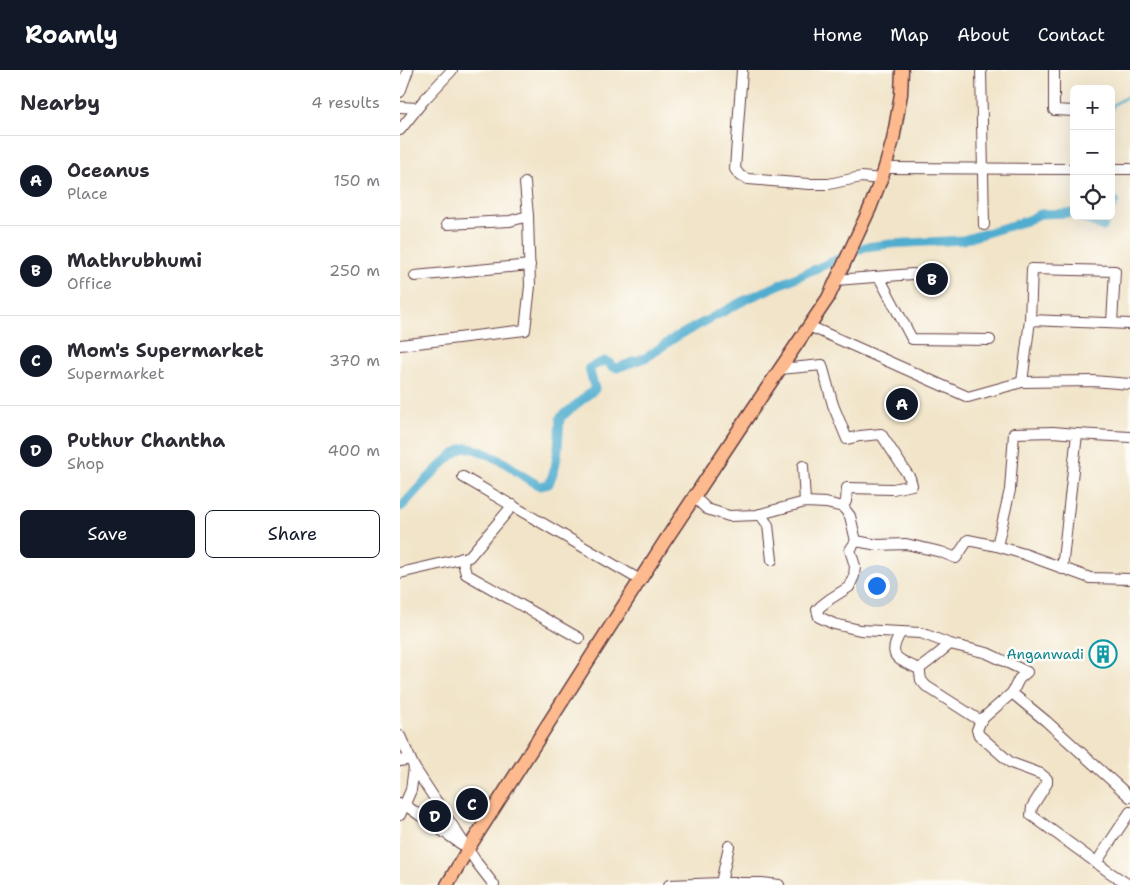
<!DOCTYPE html>
<html lang="en">
<head>
<meta charset="utf-8">
<style>
	body { margin:0; font-family:"Shantell Sans",sans-serif; background:#f2f2f3; color:#2b2b33 }
	.controls { position:absolute; right:15px; top:15px; display:grid; overflow:hidden; border-radius:8px; box-shadow:0 5px 20px #0002 }
	.controls button { width:45px; height:45px; display:grid; place-items:center; padding:0; border:0; border-bottom:1px solid #e1e1e2; background:#fff; color:#2b2b33; font:25px sans-serif }
	.you { position:absolute; left:476px; top:515px; width:18px; height:18px; margin:-12px; border:4px solid #fff; border-radius:50%; background:#1a73e8; box-shadow:0 0 0 8px #1a73e833 }
	.badge { display:grid; place-items:center; width:32px; height:32px; border-radius:50%; background:#111827; color:#fff; font-size:16px; font-weight:700 }
	.pin { position:absolute; translate:-50% -50%; border:2px solid #fff; box-shadow:0 1px 5px #0006 }
	.list { margin:0; padding:0; list-style:none }
	h2 { display:flex; justify-content:space-between; align-items:center; height:65px; margin:0; padding:0 20px; font-size:21px }
	h2 small { font-size:16px; font-weight:400; color:#7c7c81 }
	.list li { display:grid; grid-template-columns:32px 1fr auto; gap:15px; align-items:center; box-sizing:border-box; height:90px; padding:0 20px; border-top:1px solid #e1e1e2 }
	.list b { display:block; font-size:19px; white-space:nowrap }
	.list p { margin:0; font-size:16px; white-space:nowrap; color:#7c7c81 }
	.list em { font-size:16px; font-style:normal; color:#7c7c81 }
	.actions { display:flex; gap:10px; padding:15px 20px }
	.actions a { flex:1; padding:11px 0; border:1px solid #111827; border-radius:8px; text-align:center; font-size:18px; color:#111827 }
	.actions .main { background:#111827; color:#fff }
	.icon { flex:none; width:28px; height:28px; fill:none; stroke:currentColor; stroke-width:2; stroke-linecap:round; stroke-linejoin:round }
	.map { position:relative; flex:none; width:730px; height:815px; overflow:hidden }
	header { display:flex; align-items:center; gap:30px; box-sizing:border-box; height:70px; padding:0 25px; background:#111827; color:#fff }
	header strong { font-size:24px }
	nav { display:flex; gap:28px; margin-inline-start:auto; font-size:18px }
	main { display:flex }
	aside { flex:1; background:#fff }
	.map>svg:first-child { display:block }
</style>
</head>
<body>
<header>
<strong>Roamly</strong>
<nav><a>Home</a><a>Map</a><a>About</a><a>Contact</a></nav>
</header>
<main>
<aside>
<h2>Nearby<small>4 results</small></h2>
<ul class="list">
<li><span class="badge">A</span><div><b>Oceanus</b><p>Place</p></div><em>150 m</em></li>
<li><span class="badge">B</span><div><b>Mathrubhumi</b><p>Office</p></div><em>250 m</em></li>
<li><span class="badge">C</span><div><b>Mom's Supermarket</b><p>Supermarket</p></div><em>370 m</em></li>
<li><span class="badge">D</span><div><b>Puthur Chantha</b><p>Shop</p></div><em>400 m</em></li>
</ul>
<div class="actions"><a class="main">Save</a><a>Share</a></div>
</aside>
<div class="map">
<svg width="730" height="815" viewBox="0 0 730 815">
	<rect width="100%" height="100%" fill="#fdfcf7"/>
	<filter id="ink" filterUnits="userSpaceOnUse"><feTurbulence type="fractalNoise" baseFrequency=".02" numOctaves="2"/><feDisplacementMap in="SourceGraphic" scale="10" xChannelSelector="R" yChannelSelector="G"/><feConvolveMatrix kernelMatrix="1 2 1 2 8 2 1 2 1" color-interpolation-filters="sRGB"/></filter>
	<filter id="wash" filterUnits="userSpaceOnUse"><feTurbulence type="fractalNoise" baseFrequency=".0096" numOctaves="4" result="noise"/><feDisplacementMap in="SourceGraphic" scale="20" xChannelSelector="R" yChannelSelector="G"/><feGaussianBlur stdDeviation="1.12" result="paint"/><feColorMatrix in="noise" values="0 0 0 0 0 0 0 0 0 0 0 0 0 0 0 0 0 1.4 0 .05"/><feComposite in="paint" operator="in"/></filter>
	<g filter="url(#wash)">
		<rect width="100%" height="100%" fill="#f1e4c8"/>
		<g fill="none" stroke-linecap="round" stroke-linejoin="round">
			<path stroke="#51adcf" stroke-width="2.5" d="M 711,44 L 713,35 L 730,25"/>
			<g stroke="#51adcf" stroke-width="9">
				<path d="M 711,127 L 715,131 L 711,138"/>
				<path d="M 680,146 L 703,157 L 707,146"/>
				<path d="M 0,437 L 2,436 C 13,424 52,380 65,378 C 73,376 100,390 108,395 C 113,398 118,403 123,406 C 129,410 135,413 140,416 L 149,414 L 155,398 L 158,379 L 160,348 L 195,319 L 189,298 L 204,291 L 210,293 L 211,296 L 217,298 L 247,287 L 276,267 L 345,230 L 465,177 L 490,174 L 563,170 L 626,151 L 640,144 L 674,143"/>
			</g>
		</g>
	</g>
	<g filter="url(#ink)">
		<g fill="none" stroke-linecap="round" stroke-linejoin="round">
			<g stroke="#633d43" stroke-width="12">
				<g id="minor">
					<path d="M 342,0 L 335,99 L 340,106 L 348,109 L 409,114 L 429,114 L 461,107 L 481,109"/>
					<path d="M 581,0 L 584,155"/>
					<path d="M 654,0 L 654,40 L 674,41"/>
					<path d="M 0,22 L 8,0"/>
					<path d="M 0,37 L 17,38"/>
					<path d="M 0,60 L 24,30 L 52,0"/>
					<path d="M 485,98 L 674,99"/>
					<path d="M 711,99 L 730,99"/>
					<path d="M 47,154 L 110,151 L 128,146"/>
					<path d="M 15,206 L 130,195"/>
					<path d="M 479,207 L 512,269 L 590,270"/>
					<path d="M 436,210 L 513,204"/>
					<path d="M 630,250 L 632,199 L 715,201 L 712,253"/>
					<path d="M 409,256 L 568,327 L 622,312 L 693,311 L 730,314"/>
					<path d="M 0,275 L 125,260 L 130,216 L 128,146 L 125,113"/>
					<path d="M 380,299 L 422,295 L 433,335 L 447,369 L 460,366 L 481,364 L 510,408 L 512,415 L 493,419 L 447,418 L 446,431 L 443,437"/>
					<path d="M 622,312 L 630,250 L 730,254"/>
					<path d="M 677,364 L 730,367"/>
					<path d="M 403,396 L 405,432"/>
					<path d="M 63,407 L 240,510"/>
					<path d="M 293,426 L 307,439 L 329,446 L 357,445 L 405,432 L 426,433 L 443,437 L 450,446 L 456,471 L 478,475 L 506,474 L 541,482 L 556,488 L 568,470 L 597,476 L 624,484 L 690,508 L 730,509"/>
					<path d="M 360,444 L 368,455 L 372,490"/>
					<path d="M 456,471 L 450,480 L 455,496 L 454,506 L 449,517 L 430,529 L 421,536 L 417,540 L 419,547 L 434,554 L 460,560 L 521,563 L 550,574 L 532,589 L 519,599"/>
					<path d="M 597,476 L 610,420 L 614,363 L 653,362 L 677,364 L 662,499"/>
					<path d="M 62,488 L 66,504 L 179,568"/>
					<path d="M 0,503 L 69,487 L 113,435"/>
					<path d="M 501,562 C 486,587 497,589 519,599 L 520,603 L 521,610 L 526,616 L 576,648 L 581,650 L 612,623 L 646,651 L 730,727"/>
					<path d="M 550,574 L 587,583 L 627,602 L 619,609 L 612,623"/>
					<path d="M 581,650 L 577,660 L 579,665 L 611,693 L 641,704 L 647,709 L 647,713 L 632,737 L 631,745 L 709,802 L 729,815"/>
					<path d="M 0,666 L 14,697 L 77,793 L 94,815"/>
					<path d="M 0,691 L 10,689"/>
					<path d="M 0,734 L 5,735 L 61,774"/>
					<path d="M 0,745 L 11,720 L 14,697"/>
					<path d="M 696,793 L 730,742"/>
					<path d="M 321,813 L 362,813 L 379,815"/>
					<path d="M 269,815 L 321,813 L 329,776"/>
				</g>
			</g>
			<g stroke="#633d43" stroke-width="15">
				<path id="major" d="M 47,815 L 68,779 L 263,474 L 342,355 L 428,228 L 470,138 L 483,104 L 493,70 L 501,24 L 502,0"/>
			</g>
			<use href="#minor" stroke="#fff" stroke-width="10"/>
			<use href="#major" stroke="#fcba8e" stroke-width="12"/>
		</g>
	</g>
	<defs>
		<g id="building-ring" transform="scale(1.4375)"><circle r="9.5" fill="#fdfcf7" stroke="#0f9aa8" stroke-width="1.5"/><path d="M-4-6H4V6H1V3H-1V6H-4ZM-2.5-4.3h1.7v1.8h-1.7ZM.8-4.3h1.7v1.8H.8ZM-2.5-1h1.7V.8h-1.7ZM.8-1h1.7V.8H.8Z" fill="#0f9aa8"/></g>
	</defs>
	<g fill-rule="evenodd">
		<use href="#building-ring" x="703" y="584"/>
	</g>
	<g text-anchor="middle" stroke-width="5" stroke-linejoin="round" paint-order="stroke">
		<g font-size="14" fill="#0d838f" stroke="#fdfcf7" text-anchor="end">
			<text x="684" y="589">Anganwadi</text>
		</g>
	</g>
</svg>
<div class="controls">
<button>+</button>
<button>−</button>
<button><svg class="icon" aria-label="locate" viewBox="0 0 24 24"><circle cx="12" cy="12" r="6"/><path d="M12 2v4M12 18v4M2 12h4M18 12h4"/></svg></button>
</div>
<div class="you"></div>
<div class="pin badge" style="left:502px;top:334px">A</div>
<div class="pin badge" style="left:532px;top:209px">B</div>
<div class="pin badge" style="left:72px;top:734px">C</div>
<div class="pin badge" style="left:35px;top:746px">D</div>
</div>
</main>
</body>
</html>
